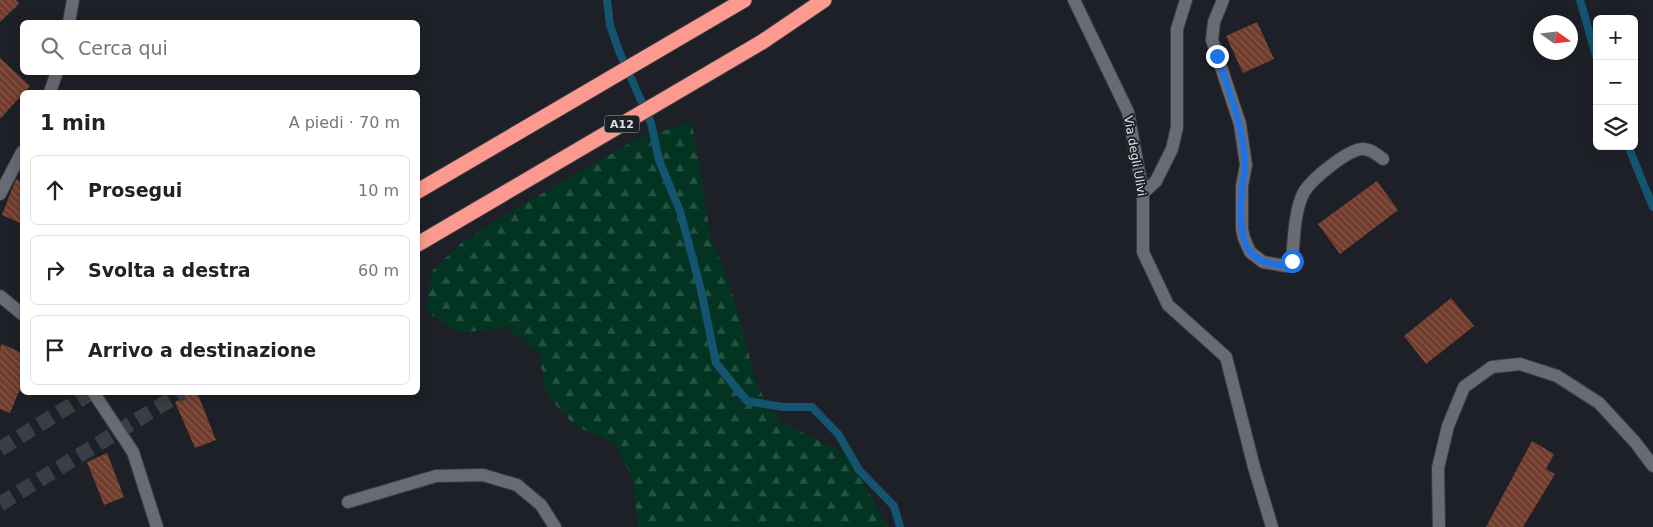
<!DOCTYPE html>
<html lang="it">
<head>
<meta charset="utf-8">
<style>
	body { margin:0; font-family:"DejaVu Sans",sans-serif; background:#f2f2f2; color:#222 }
	.controls { position:absolute; right:15px; top:15px; display:grid; overflow:hidden; border-radius:8px; box-shadow:0 2px 12px #0003 }
	.controls button { width:45px; height:45px; display:grid; place-items:center; padding:0; border:0; border-bottom:1px solid #e0e0e0; background:#fff; color:#222; font:25px sans-serif }
	.compass { position:absolute; left:1533px; top:15px; width:45px; height:45px; border-radius:50%; background:#fff; box-shadow:0 2px 12px #0003; rotate:104deg }
	.stop { position:absolute; width:15px; height:15px; margin:-11px; border:4px solid #1a73e8; border-radius:50%; background:#fff }
	.stop.end { background:#1a73e8; border-color:#fff; box-shadow:0 1px 5px #0008 }
	.list { margin:0; padding:0; list-style:none }
	h2 { display:flex; justify-content:space-between; align-items:center; height:65px; margin:0; padding:0 20px; font-size:21px }
	h2 small { font-size:16px; font-weight:400; color:#767676 }
	.list li { display:grid; grid-template-columns:32px 1fr auto; gap:15px; align-items:center; box-sizing:border-box; height:70px; margin:0 10px 10px; padding:0 10px; border:1px solid #e0e0e0; border-radius:8px }
	.list b { display:block; font-size:19px; white-space:nowrap }
	.list em { font-size:16px; font-style:normal; color:#767676 }
	.icon { flex:none; width:28px; height:28px; fill:none; stroke:currentColor; stroke-width:2; stroke-linecap:round; stroke-linejoin:round }
	.map { position:relative; flex:none; width:1653px; height:527px; overflow:hidden }
	.search { position:absolute; background:#fff; box-shadow:0 2px 12px #0003; left:20px; top:20px; width:400px; height:55px; display:flex; align-items:center; gap:12px; box-sizing:border-box; padding:0 18px; border-radius:8px; color:#767676; font-size:19px }
	.panel { position:absolute; background:#fff; box-shadow:0 2px 12px #0003; left:20px; top:90px; width:400px; height:305px; border-radius:8px }
	.map>svg:first-child { display:block }
</style>
</head>
<body>
<div class="map">
<svg width="1653" height="527" viewBox="0 0 1653 527">
	<defs>
		<pattern id="forest-firs" width="22" height="20" patternUnits="userSpaceOnUse" patternTransform="scale(1.25)"><rect width="22" height="20" fill="#033422"/><path d="M5 1l3.5 6h-7zM16 11l3.5 6h-7z" fill="#275142"/></pattern>
		<pattern id="building-back-hatch" width="6" height="6" patternUnits="userSpaceOnUse" patternTransform="scale(1.25)"><rect width="6" height="6" fill="#713c2c"/><path d="M-1 5l2 2M0 0l6 6M5-1l2 2" fill="none" stroke="#85584a"/></pattern>
	</defs>
	<rect width="100%" height="100%" fill="#1e2028"/>
	<path fill="url(#forest-firs)" d="M 692,122 L 711,239 L 728,278 L 758,388 L 780,422 L 854,458 L 869,494 L 888,527 L 638,527 L 633,480 L 614,443 L 575,426 L 546,394 L 539,353 L 506,327 L 461,333 L 425,311 L 432,271 L 461,243 L 495,221 L 635,140 Z"/>
	<g fill="none" stroke-linecap="round" stroke-linejoin="round">
		<g stroke="#145471" stroke-width="8">
			<path d="M 607,0 L 610,25 L 619,51 L 651,123 L 659,160 L 680,211 L 701,290 L 716,363 L 747,401 L 783,407 L 812,407 L 839,435 L 859,470 L 894,506 L 900,527"/>
			<path d="M 1580,0 L 1597,59"/>
			<path d="M 1628,146 L 1653,207"/>
		</g>
	</g>
	<g fill="url(#building-back-hatch)">
		<path d="M 0,0 L 16,0 L 19,4 L 0,22 Z"/>
		<path d="M 1257,22 L 1274,59 L 1243,73 L 1226,36 Z"/>
		<path d="M 0,58 L 30,86 L 0,119 Z"/>
		<path d="M 16,179 L 22,182 L 22,224 L 2,215 Z"/>
		<path d="M 1377,181 L 1398,210 L 1340,254 L 1318,224 Z"/>
		<path d="M 1451,298 L 1474,326 L 1426,364 L 1404,336 Z"/>
		<path d="M 2,344 L 22,353 L 22,392 L 32,392 L 30,396 L 19,391 L 10,413 L 0,409 L 0,348 Z"/>
		<path d="M 180,392 L 197,392 L 216,440 L 195,448 L 175,402 L 183,398 Z"/>
		<path d="M 1532,441 L 1554,454 L 1546,469 L 1555,474 L 1523,527 L 1486,527 Z"/>
		<path d="M 107,453 L 124,497 L 104,505 L 87,462 Z"/>
	</g>
	<g fill="none" stroke-linecap="round" stroke-linejoin="round">
		<g stroke="#3b3d44" stroke-width="15" stroke-dasharray="15 8" stroke-linecap="butt">
			<path d="M 0,449 L 92,392"/>
			<path d="M 0,504 L 183,392"/>
		</g>
		<g stroke="#3b3d44" stroke-width="14">
			<g id="minor">
				<path d="M 1074,0 L 1128,112 L 1143,193 L 1143,252 L 1168,305 L 1226,357 L 1254,467 L 1272,527"/>
				<path d="M 1223,0 L 1214,22 L 1212,40 L 1240,124 L 1246,165 L 1242,186 L 1242,229 L 1244,238 L 1250,252 L 1263,262 L 1286,266 L 1292,261 C 1294,240 1294,211 1304,192 C 1312,179 1348,149 1363,149 C 1371,149 1376,154 1383,159"/>
				<path d="M 69,22 L 73,0"/>
				<path d="M 50,92 L 57,72"/>
				<path d="M 1143,193 L 1156,181 L 1172,149 L 1177,127 L 1177,29 L 1186,0"/>
				<path d="M 0,194 L 22,152"/>
				<path d="M 0,296 L 22,314"/>
				<path d="M 93,392 L 133,452 L 157,527"/>
				<path d="M 348,502 L 436,476 L 483,475 L 517,485 L 541,505 L 555,527"/>
				<path d="M 1439,527 L 1438,468 L 1448,426 L 1464,387 L 1492,367 L 1520,364 L 1557,376 L 1599,403 L 1635,442 L 1653,466"/>
			</g>
		</g>
		<g stroke="#3b3d44" stroke-width="17">
			<g id="highway">
				<path d="M 418,191 L 744,0"/>
				<path d="M 418,244 L 762,42 L 824,0"/>
			</g>
		</g>
		<use href="#minor" stroke="#686b74" stroke-width="12"/>
		<use href="#highway" stroke="#fd9a90" stroke-width="15"/>
	</g>
	<g fill="none" stroke-linecap="round" stroke-linejoin="round">
		<path stroke="#1a73e8" stroke-width="6" d="M 1217,56 C 1229,91 1243,126 1245,163 C 1246,171 1243,179 1242,186 C 1241,203 1239,232 1247,247 C 1255,262 1271,264 1286,266 L 1292,261"/>
	</g>
	<g text-anchor="middle" stroke-width="4" stroke-linejoin="round" paint-order="stroke">
		<rect fill="#1e2028" stroke="#a4a6ac" stroke-width="1" x="604.5" y="115.5" width="35" height="17" rx="4"/>
		<g font-size="11" font-weight="bold" fill="#dee0e5">
			<text x="622" y="128">A12</text>
		</g>
		<g font-size="12" fill="#dee0e5" stroke="#1e2028">
			<text transform="translate(1135 156) rotate(80)" y="4">Via degli Ulivi</text>
		</g>
	</g>
</svg>
<div class="controls">
<button>+</button>
<button>−</button>
<button><svg class="icon" aria-label="layers" viewBox="0 0 24 24"><path d="M12 4l9 5-9 5-9-5zM3 14l9 5 9-5"/></svg></button>
</div>
<svg class="compass" viewBox="-18 -18 36 36"><path d="M0-13l5 13h-10z" fill="#e53935"/><path d="M0 13l5-13h-10z" fill="#767676"/></svg>
<div class="stop" style="left:1292px;top:261px"></div>
<div class="stop end" style="left:1217px;top:56px"></div>
<div class="search"><svg class="icon" aria-label="search" viewBox="0 0 24 24"><circle cx="10" cy="10" r="6"/><path d="M15 15l6 6"/></svg>Cerca qui</div>
<section class="panel">
<h2>1 min<small>A piedi · 70 m</small></h2>
<ul class="list">
<li><svg class="icon" aria-label="ahead" viewBox="0 0 24 24"><path d="M12 20V5M6 11l6-6 6 6"/></svg><div><b>Prosegui</b></div><em>10 m</em></li>
<li><svg class="icon" aria-label="right" viewBox="0 0 24 24"><path d="M7 20v-9h11M14 6l5 5-5 5"/></svg><div><b>Svolta a destra</b></div><em>60 m</em></li>
<li><svg class="icon" aria-label="arrive" viewBox="0 0 24 24"><path d="M6 21V4h12l-3 4 3 4H6"/></svg><div><b>Arrivo a destinazione</b></div></li>
</ul>
</section>
</div>
</body>
</html>
